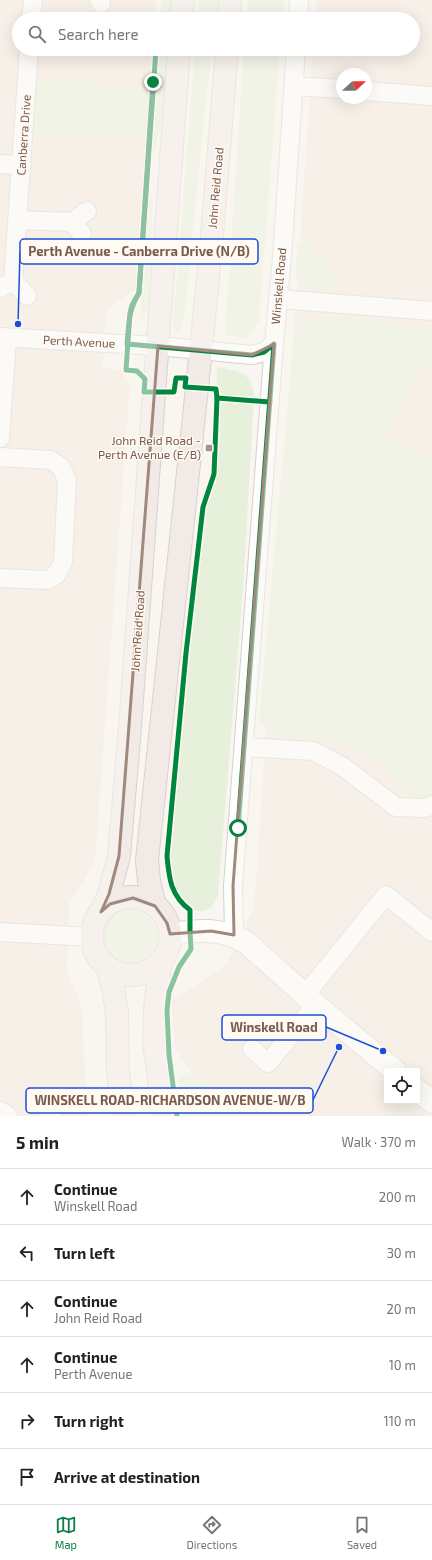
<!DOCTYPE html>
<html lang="en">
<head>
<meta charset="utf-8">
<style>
	body { margin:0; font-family:"Exo 2",sans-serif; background:#f2f2f2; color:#222 }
	.controls { position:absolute; right:12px; bottom:12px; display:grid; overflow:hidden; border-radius:4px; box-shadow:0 4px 16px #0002 }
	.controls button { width:36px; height:36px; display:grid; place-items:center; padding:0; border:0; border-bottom:1px solid #e0e0e0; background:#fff; color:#222; font:20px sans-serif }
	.compass { position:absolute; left:336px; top:68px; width:36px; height:36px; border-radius:50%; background:#fff; box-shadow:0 4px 16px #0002; rotate:69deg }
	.stop { position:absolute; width:12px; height:12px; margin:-9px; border:3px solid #0b8043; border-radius:50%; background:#fff }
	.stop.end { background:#0b8043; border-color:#fff; box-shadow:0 1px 4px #0008 }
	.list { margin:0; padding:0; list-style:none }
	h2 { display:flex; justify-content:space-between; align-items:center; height:52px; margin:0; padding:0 16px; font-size:17px }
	h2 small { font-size:13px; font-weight:400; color:#767676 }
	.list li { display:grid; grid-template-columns:26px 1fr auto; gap:12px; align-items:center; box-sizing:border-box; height:56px; padding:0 16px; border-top:1px solid #e0e0e0 }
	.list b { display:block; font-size:15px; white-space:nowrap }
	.list p { margin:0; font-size:13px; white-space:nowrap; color:#767676 }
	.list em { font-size:13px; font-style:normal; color:#767676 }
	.icon { flex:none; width:22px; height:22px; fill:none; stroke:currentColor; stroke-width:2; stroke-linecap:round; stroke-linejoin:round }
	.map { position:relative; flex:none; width:432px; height:1116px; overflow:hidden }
	.search { position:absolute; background:#fff; box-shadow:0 4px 16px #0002; left:12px; right:12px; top:12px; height:44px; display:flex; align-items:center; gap:10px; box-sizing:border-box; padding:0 14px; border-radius:22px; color:#767676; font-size:15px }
	.sheet { height:388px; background:#fff }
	nav { display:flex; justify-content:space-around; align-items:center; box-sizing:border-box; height:56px; border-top:1px solid #e0e0e0; background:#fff; font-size:11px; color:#767676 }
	nav a { display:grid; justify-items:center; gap:2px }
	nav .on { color:#0b8043 }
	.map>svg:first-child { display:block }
</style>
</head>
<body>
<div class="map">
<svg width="432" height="1116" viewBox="0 0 432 1116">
	<rect width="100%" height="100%" fill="#f9f5f0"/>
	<g fill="#f2e8de" fill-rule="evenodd">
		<path d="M 0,0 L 156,0 L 155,19 L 19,19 L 19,49 L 153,49 L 137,288 L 106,311 L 103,368 L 121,370 L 130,384 L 95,862 L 69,904 L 67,969 L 82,1008 L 87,1116 L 0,1116 Z"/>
		<path d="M 316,0 L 432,0 L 432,1116 L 246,1116 L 191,1072 L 175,1049 L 171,1001 L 226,965 L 254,907 L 313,49 L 413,49 L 413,19 L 315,19 ZM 342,74 L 366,74 L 366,98 L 342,98 ZM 387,1071 L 417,1071 L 417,1101 L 387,1101 Z"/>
	</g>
	<g fill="#e7f0db">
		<path d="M 162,0 L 173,0 L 171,19 L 161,19 Z"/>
		<path d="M 199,0 L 218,0 L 217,19 L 197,19 Z"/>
		<path d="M 248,0 L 284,0 L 283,19 L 246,19 Z"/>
		<path d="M 158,49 L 168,49 L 162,121 L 150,167 Z"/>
		<path d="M 195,49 L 213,49 L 206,98 L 184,321 L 181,330 L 175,332 L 173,324 Z"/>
		<path d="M 244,49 L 280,49 L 259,321 L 247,338 L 225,335 Z"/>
		<path d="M 37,80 L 148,87 L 145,139 L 33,133 Z"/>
		<path d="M 149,182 L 153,207 L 150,299 L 141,324 L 141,294 Z"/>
		<path d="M 297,243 L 307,243 L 338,281 L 337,290 L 309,287 L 301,284 L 296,275 Z"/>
		<path d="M 328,316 L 432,328 L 432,354 L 386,433 L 432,461 L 432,796 L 406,791 L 388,771 L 356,751 L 313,739 L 275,734 L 259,720 L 294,337 L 302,322 Z"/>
		<path d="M 217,367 C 239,372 252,371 254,396 L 243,589 L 218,895 L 211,908 L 201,911 L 190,910 L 179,900 L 168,877 L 167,852 L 186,653 L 203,507 L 214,474 Z"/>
		<circle cx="130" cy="936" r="27"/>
		<path d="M 191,1072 L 246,1116 L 184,1116 L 178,1077 Z"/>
	</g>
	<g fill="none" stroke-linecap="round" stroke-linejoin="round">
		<g stroke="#d7d1cb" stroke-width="20">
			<g id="street">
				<path d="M 99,0 L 101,3"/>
				<path d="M 31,19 L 33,0"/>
				<path d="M 298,19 L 299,0"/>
				<path d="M 294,86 L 342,89"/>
				<path d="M 366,91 L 432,96"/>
				<path d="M 0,164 L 22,165"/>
				<path d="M 18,220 L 72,222"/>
				<path d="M 82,234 L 72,222 L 87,211"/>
				<path d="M 13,281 L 29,49"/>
				<path d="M 0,288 L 13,281 L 27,296"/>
				<path d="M 279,299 L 432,311"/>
				<path d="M 0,337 L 158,346 L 252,355 L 264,352 L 274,344"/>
				<path d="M 0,438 L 7,338"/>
				<path d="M 0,457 L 51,460 L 61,467 L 67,480 L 63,562 L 57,574 L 48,580 L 0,578"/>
				<path d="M 244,747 L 313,751 L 342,766 L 396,807 L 425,808 L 432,805"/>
				<path d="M 0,932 L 92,937"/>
				<path d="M 234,935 L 233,886 L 274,344 L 282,257 L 296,49"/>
				<path d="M 305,995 L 386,895 L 432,932"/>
				<path d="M 252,1049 L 268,1063 L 316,1005"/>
				<path d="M 0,1111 L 8,1116"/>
				<path d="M 49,1116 L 52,1115"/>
			</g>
		</g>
		<g stroke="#d9d2cb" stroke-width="24">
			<g id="secondary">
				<path d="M 170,934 C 199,930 220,927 247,943 L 316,1005 L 395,1071"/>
				<path d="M 417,1090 L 432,1102"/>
			</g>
		</g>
		<g stroke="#dad1cc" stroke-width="24">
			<g id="highway">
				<path d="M 181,19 L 183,0"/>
				<path d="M 229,19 L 230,0"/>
				<circle cx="131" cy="936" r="39"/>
				<path d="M 155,906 L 149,881 L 147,860 L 197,388 L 211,248 L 227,49"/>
				<path d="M 101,912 L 109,894 L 119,856 L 130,727 L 179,49"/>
				<path d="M 161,960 L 155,1009 L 154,1042 L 164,1116"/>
				<path d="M 107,967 L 113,987 L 117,1013 L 118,1072 L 124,1116"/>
			</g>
		</g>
		<use href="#street" stroke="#fefefd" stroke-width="18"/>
		<use href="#secondary" stroke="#fefefd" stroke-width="22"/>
		<use href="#highway" stroke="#f2eae7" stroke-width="22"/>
		<g stroke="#fffaf3" stroke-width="8">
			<g id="cycleway">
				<path d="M 156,49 L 139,293 L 132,305 L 130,313 L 126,370 L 137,371 L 145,379 L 144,392 L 174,392 L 176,378 L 186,378 L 185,387 L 216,389 L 217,398 L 214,474 L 203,507 L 186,653 L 167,856 C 169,879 171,896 190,910 L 190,931 L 191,949 L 179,967 L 169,992 L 167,1010 L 169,1055 L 177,1116"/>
				<path d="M 217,398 L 270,402"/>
			</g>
		</g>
		<use href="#cycleway" stroke="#00873e" stroke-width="5"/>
	</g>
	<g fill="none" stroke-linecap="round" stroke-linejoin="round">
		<path stroke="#0b8043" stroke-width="5" d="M 153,82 L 139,293 C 128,311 129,324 127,344 L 252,355 L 264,352 L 274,344 L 238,828"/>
	</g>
	<path d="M0 0H432V1116H0ZM 274,344 L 233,886 L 234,935 L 211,931 L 170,934 L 167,923 L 155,906 L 133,898 L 110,904 L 101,912 L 109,894 L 119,856 L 158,346 L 252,355 Z" fill="#f9f5f0" fill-opacity=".55" fill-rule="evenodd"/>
	<path fill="none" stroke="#9f8a7d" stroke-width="3" stroke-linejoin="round" d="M 274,344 L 233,886 L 234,935 L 211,931 L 170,934 L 167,923 L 155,906 L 133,898 L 110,904 L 101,912 L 109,894 L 119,856 L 158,346 L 252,355 Z"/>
	<rect fill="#a69286" stroke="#fffaf3" stroke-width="1.5" x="205" y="444" width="8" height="8" rx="2"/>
	<g text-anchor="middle" stroke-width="3" stroke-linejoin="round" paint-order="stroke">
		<g font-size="12" fill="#7a5c4d" stroke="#fffaf3">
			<text transform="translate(24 135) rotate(-86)" y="4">Canberra Drive</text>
			<text transform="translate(216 188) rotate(-85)" y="4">John Reid Road</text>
			<text transform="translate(279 286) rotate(-85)" y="4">Winskell Road</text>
			<text transform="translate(79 342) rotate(3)" y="4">Perth Avenue</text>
			<text transform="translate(138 631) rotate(-86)" y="4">John Reid Road</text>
		</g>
		<g font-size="12" fill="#7a5c4d" stroke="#fffaf3" text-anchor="end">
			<text x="201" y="445">John Reid Road -<tspan x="201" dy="14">Perth Avenue (E/B)</tspan></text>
		</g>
	</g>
	<path fill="none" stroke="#1d4ed8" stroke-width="1.5" d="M18 324L20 252M383 1051L326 1027M339 1047L313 1100"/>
	<g fill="#1d4ed8" stroke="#fffaf3" stroke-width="1.5">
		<circle cx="18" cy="324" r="4"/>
		<circle cx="383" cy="1051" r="4"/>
		<circle cx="339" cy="1047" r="4"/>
	</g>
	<g fill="#fffaf3" stroke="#1d4ed8" stroke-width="1.5">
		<rect x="20" y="239" width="238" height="25" rx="4"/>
		<rect x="222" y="1015" width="104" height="25" rx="4"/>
		<rect x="26" y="1088" width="287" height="25" rx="4"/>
	</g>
	<g font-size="13" text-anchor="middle" font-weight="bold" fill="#7a5c4d">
		<text x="139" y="256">Perth Avenue - Canberra Drive (N/B)</text>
		<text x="274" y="1032">Winskell Road</text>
		<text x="170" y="1105">WINSKELL ROAD-RICHARDSON AVENUE-W/B</text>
	</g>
</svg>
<div class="controls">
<button><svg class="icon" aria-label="locate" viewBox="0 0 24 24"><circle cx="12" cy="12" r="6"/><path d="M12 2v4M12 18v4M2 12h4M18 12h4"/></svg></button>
</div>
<svg class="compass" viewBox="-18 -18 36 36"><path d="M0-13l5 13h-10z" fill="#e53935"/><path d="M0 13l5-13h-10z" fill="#767676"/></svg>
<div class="stop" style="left:238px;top:828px"></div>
<div class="stop end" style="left:153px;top:82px"></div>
<div class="search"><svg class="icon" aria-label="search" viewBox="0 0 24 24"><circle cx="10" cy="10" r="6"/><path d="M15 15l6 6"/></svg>Search here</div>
</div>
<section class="sheet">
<h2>5 min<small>Walk · 370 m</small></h2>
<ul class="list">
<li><svg class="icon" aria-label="ahead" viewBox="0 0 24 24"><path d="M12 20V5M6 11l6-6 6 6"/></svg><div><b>Continue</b><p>Winskell Road</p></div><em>200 m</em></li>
<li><svg class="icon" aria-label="left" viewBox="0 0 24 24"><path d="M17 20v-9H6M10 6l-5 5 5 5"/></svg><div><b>Turn left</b></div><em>30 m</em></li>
<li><svg class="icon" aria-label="ahead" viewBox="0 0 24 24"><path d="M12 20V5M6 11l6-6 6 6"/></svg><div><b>Continue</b><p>John Reid Road</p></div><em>20 m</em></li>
<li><svg class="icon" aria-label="ahead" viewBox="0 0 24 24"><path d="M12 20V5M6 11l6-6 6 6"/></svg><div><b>Continue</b><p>Perth Avenue</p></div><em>10 m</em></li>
<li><svg class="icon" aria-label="right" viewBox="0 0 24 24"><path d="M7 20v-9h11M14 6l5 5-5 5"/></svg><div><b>Turn right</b></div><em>110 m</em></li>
<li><svg class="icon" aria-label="arrive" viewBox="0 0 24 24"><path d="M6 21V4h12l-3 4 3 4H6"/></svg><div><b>Arrive at destination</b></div></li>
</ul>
</section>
<nav>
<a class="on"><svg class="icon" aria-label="map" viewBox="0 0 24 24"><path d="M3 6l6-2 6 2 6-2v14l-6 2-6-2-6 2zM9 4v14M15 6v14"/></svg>Map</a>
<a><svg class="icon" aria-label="directions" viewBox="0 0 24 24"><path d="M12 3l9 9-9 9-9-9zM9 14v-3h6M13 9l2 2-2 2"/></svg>Directions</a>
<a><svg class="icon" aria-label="saved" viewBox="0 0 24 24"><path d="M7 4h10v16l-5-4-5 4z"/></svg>Saved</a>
</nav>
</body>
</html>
